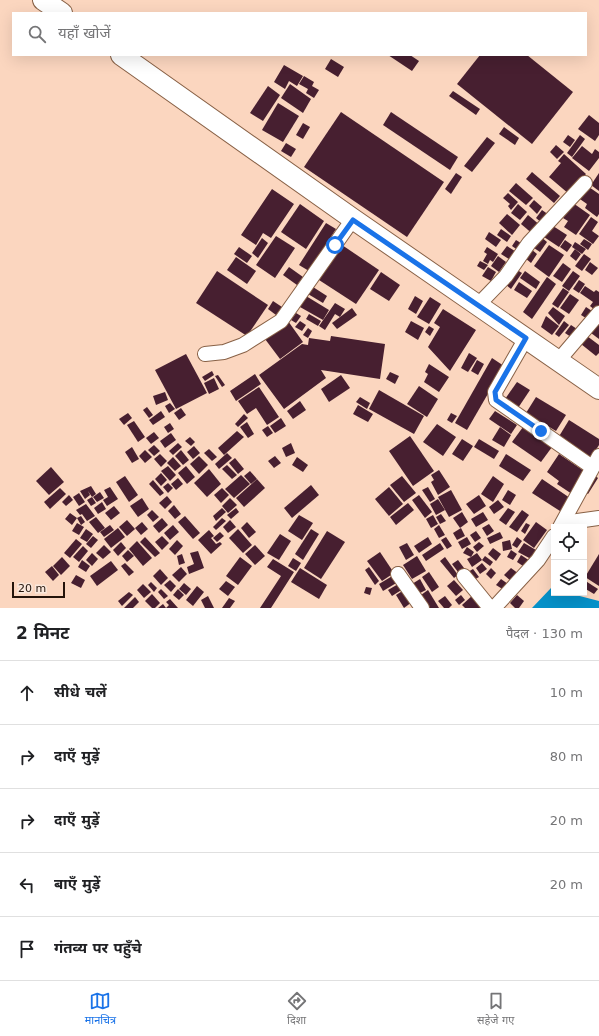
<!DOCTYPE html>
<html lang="hi">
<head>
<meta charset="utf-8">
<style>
	body { margin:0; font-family:"DejaVu Sans","Noto Sans Devanagari",sans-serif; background:#f6f6f6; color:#202124 }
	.controls { position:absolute; right:12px; bottom:12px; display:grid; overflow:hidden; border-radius:0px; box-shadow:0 4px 16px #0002 }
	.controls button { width:36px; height:36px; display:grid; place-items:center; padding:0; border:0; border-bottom:1px solid #e0e0e0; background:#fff; color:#202124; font:20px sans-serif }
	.scale { position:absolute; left:12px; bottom:10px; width:53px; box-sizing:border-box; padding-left:4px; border:2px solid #24140a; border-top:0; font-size:11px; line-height:14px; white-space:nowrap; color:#24140a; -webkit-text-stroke:3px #fae8dc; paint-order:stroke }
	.stop { position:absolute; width:12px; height:12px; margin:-9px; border:3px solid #1a73e8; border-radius:50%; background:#fff }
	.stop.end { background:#1a73e8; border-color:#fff; box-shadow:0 1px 4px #0008 }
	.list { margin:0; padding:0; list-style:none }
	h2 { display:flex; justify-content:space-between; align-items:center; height:52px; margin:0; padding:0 16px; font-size:17px }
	h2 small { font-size:13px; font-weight:400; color:#757577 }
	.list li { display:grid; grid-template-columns:26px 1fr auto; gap:12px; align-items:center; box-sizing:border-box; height:64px; padding:0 16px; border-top:1px solid #e0e0e0 }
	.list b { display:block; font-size:15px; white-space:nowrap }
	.list em { font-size:13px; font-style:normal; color:#757577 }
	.icon { flex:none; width:22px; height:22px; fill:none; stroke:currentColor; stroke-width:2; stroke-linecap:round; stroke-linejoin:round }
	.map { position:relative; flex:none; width:599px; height:608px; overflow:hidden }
	.search { position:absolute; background:#fff; box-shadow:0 4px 16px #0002; left:12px; right:12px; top:12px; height:44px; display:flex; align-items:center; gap:10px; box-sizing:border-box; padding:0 14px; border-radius:0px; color:#757577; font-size:15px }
	.sheet { height:372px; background:#fff }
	nav { display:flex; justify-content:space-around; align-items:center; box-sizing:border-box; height:56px; border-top:1px solid #e0e0e0; background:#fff; font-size:11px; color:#757577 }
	nav a { display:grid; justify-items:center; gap:2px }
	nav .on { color:#1a73e8 }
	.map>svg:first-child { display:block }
</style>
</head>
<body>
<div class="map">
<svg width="599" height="608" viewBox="0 0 599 608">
	<rect width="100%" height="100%" fill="#fbd6bf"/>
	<path fill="#0691c9" d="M 551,588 L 554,589 L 554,593 L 568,593 L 599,601 L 599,608 L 532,608 Z"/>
	<g fill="#471f30">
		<path d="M 388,55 L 410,55 L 419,61 L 412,71 Z"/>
		<path d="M 480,55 L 527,55 L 573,92 L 532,144 L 457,84 Z"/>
		<path d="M 331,59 L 344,67 L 338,77 L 325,69 Z"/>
		<path d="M 284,65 L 303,76 L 297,86 L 289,81 L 285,89 L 274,82 Z"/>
		<path d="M 304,76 L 314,82 L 312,86 L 319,90 L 314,98 L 306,93 L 308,89 L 299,84 Z"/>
		<path d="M 290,84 L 311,99 L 303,113 L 281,98 Z"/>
		<path d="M 268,86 L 280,95 L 263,121 L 250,113 Z"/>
		<path d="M 453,91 L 480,109 L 476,115 L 449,96 Z"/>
		<path d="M 278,103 L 299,116 L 283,142 L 262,130 Z"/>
		<path d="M 341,112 L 444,182 L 407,237 L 304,167 Z"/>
		<path d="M 391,112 L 458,157 L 450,170 L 383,125 Z"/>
		<path d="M 589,115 L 599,123 L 599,135 L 595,141 L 578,129 Z"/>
		<path d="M 303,123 L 310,127 L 303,139 L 296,135 Z"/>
		<path d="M 504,127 L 519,138 L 515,145 L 499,134 Z"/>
		<path d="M 568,135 L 575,140 L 570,147 L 563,142 Z"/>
		<path d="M 580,135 L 585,139 L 572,157 L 567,153 Z"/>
		<path d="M 487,137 L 495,143 L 472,172 L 464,166 Z"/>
		<path d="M 286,143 L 296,149 L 291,157 L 281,151 Z"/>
		<path d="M 556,145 L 564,152 L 557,159 L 550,152 Z"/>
		<path d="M 582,146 L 592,154 L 595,149 L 599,152 L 599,158 L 589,171 L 572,158 Z"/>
		<path d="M 564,154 L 586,174 L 569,194 L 549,177 L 561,163 L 558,161 Z"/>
		<path d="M 532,172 L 560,196 L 554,203 L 526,179 Z"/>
		<path d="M 456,173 L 462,177 L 451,194 L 445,189 Z"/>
		<path d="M 599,173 L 599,191 L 591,185 Z"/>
		<path d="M 516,183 L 533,198 L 526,205 L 509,191 Z"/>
		<path d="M 586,185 L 599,194 L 599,214 L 597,217 L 585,208 L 587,204 L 577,197 Z"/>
		<path d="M 272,189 L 294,204 L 271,238 L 263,233 L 256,245 L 241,235 Z"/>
		<path d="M 508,193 L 518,202 L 511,210 L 508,206 L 510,204 L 503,198 Z"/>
		<path d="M 534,200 L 542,207 L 537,214 L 529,206 Z"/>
		<path d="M 573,203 L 590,215 L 576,235 L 564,227 L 568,221 L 563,218 Z"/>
		<path d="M 300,204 L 324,221 L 306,249 L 281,232 Z"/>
		<path d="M 518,204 L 527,212 L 520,220 L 511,213 Z"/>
		<path d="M 542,210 L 549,215 L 542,223 L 536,218 Z"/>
		<path d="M 507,214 L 520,225 L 512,235 L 499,223 Z"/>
		<path d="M 528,215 L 541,226 L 534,235 L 521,224 Z"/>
		<path d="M 591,217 L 598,222 L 592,231 L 599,236 L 593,244 L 579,234 Z"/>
		<path d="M 326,223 L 336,229 L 309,271 L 299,265 Z"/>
		<path d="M 553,226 L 567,235 L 559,247 L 544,237 Z"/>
		<path d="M 501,229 L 511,236 L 507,242 L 497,235 Z"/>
		<path d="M 489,232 L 501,240 L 496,247 L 485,239 Z"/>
		<path d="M 276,236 L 295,248 L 275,278 L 256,265 Z"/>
		<path d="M 541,237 L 547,242 L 540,252 L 534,248 Z"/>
		<path d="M 262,238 L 268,243 L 258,258 L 252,253 Z"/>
		<path d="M 584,239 L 592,244 L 588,250 L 580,244 Z"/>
		<path d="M 516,240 L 524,245 L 519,251 L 512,246 Z"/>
		<path d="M 565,240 L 572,245 L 567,252 L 560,247 Z"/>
		<path d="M 575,242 L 586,249 L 582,254 L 572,247 Z"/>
		<path d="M 342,245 L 379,270 L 356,304 L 319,280 Z"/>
		<path d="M 549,245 L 564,255 L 549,277 L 534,266 Z"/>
		<path d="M 507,246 L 518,253 L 512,261 L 501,254 Z"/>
		<path d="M 239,247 L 252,256 L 247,263 L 234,254 Z"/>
		<path d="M 487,247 L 498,254 L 493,262 L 490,260 L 488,264 L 483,261 L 487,254 L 484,252 Z"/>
		<path d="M 531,249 L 537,254 L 531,263 L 525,258 Z"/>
		<path d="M 575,249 L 581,254 L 576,261 L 570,256 Z"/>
		<path d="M 584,254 L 591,259 L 582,271 L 575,266 Z"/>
		<path d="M 498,256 L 506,262 L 499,272 L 491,266 Z"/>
		<path d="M 236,257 L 256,271 L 247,284 L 227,270 Z"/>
		<path d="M 480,261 L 488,265 L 484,270 L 477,266 Z"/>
		<path d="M 590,262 L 598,268 L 592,275 L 585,270 Z"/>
		<path d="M 563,263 L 571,269 L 562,282 L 553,276 Z"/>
		<path d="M 289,267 L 303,277 L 297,285 L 283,275 Z"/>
		<path d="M 488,267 L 496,272 L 491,281 L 482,276 Z"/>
		<path d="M 514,268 L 522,273 L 511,289 L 504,283 Z"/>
		<path d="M 217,271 L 268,305 L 247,336 L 196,303 Z"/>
		<path d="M 525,271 L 540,282 L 536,289 L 520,278 Z"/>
		<path d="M 573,271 L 580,276 L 569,291 L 562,286 Z"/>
		<path d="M 381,272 L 400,285 L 389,301 L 370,289 Z"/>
		<path d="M 547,277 L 556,284 L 532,319 L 523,312 Z"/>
		<path d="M 579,280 L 585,284 L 579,293 L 573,289 Z"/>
		<path d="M 519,282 L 532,291 L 527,298 L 514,290 Z"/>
		<path d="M 585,286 L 594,292 L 596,290 L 599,292 L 599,307 L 596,311 L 590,306 L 593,302 L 580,293 Z"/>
		<path d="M 313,287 L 327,296 L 323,303 L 308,294 Z"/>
		<path d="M 563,288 L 569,292 L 558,308 L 552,304 Z"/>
		<path d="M 570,294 L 579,300 L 569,314 L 560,308 Z"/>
		<path d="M 306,296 L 329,310 L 323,320 L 300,307 Z"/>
		<path d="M 415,296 L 423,301 L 416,314 L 408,309 Z"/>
		<path d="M 430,297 L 441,304 L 429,324 L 417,317 Z"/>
		<path d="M 273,301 L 282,307 L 276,315 L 268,309 Z"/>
		<path d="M 335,303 L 345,309 L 340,317 L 335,314 L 325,330 L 319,326 Z"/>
		<path d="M 553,307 L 565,316 L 559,325 L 548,313 Z"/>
		<path d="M 586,307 L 595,313 L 589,320 L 581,315 Z"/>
		<path d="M 352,308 L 357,315 L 337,329 L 332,323 Z"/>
		<path d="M 443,309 L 476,330 L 450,371 L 428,347 L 440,327 L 434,323 Z"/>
		<path d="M 296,313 L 301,316 L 296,323 L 291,320 Z"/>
		<path d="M 309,314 L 321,321 L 318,326 L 306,319 Z"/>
		<path d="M 546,316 L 559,326 L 552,335 L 541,327 Z"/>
		<path d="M 288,321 L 303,342 L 280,359 L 265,339 Z"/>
		<path d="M 300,321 L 306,325 L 302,331 L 295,327 Z"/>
		<path d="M 411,321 L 424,328 L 418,340 L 405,332 Z"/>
		<path d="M 564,321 L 569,325 L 559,337 L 555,334 Z"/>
		<path d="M 599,322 L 599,339 L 591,333 Z"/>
		<path d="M 571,325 L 580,331 L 574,339 L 565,333 Z"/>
		<path d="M 429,326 L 434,329 L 430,336 L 425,332 Z"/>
		<path d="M 308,328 L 312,331 L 308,338 L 303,335 Z"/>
		<path d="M 331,336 L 385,344 L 380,379 L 321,370 L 326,378 L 284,409 L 259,375 L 302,344 L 308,345 L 309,338 L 330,341 Z"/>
		<path d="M 587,336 L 599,345 L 599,353 L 596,356 L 581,344 Z"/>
		<path d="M 469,353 L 477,358 L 468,372 L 461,368 Z"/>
		<path d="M 186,354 L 207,393 L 176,409 L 155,370 Z"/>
		<path d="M 492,358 L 504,366 L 467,430 L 455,423 Z"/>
		<path d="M 477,360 L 484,364 L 478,375 L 471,371 Z"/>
		<path d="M 429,364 L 449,377 L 439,392 L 424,382 L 428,374 L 425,372 Z"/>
		<path d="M 212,371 L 214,375 L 205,381 L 202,377 Z"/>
		<path d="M 390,372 L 399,376 L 395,384 L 386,379 Z"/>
		<path d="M 255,374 L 261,384 L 236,401 L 230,391 Z"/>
		<path d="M 218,375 L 225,385 L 222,387 L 215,376 Z"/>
		<path d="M 341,375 L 350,388 L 329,402 L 321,389 Z"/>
		<path d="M 214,378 L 219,389 L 209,394 L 204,383 Z"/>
		<path d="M 517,382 L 530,390 L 518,408 L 505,399 Z"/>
		<path d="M 419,386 L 438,399 L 427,417 L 407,404 Z"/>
		<path d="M 259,387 L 279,417 L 267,425 L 256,408 L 247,414 L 238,401 Z"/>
		<path d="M 379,390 L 424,416 L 414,434 L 369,409 Z"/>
		<path d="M 165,392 L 168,400 L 156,405 L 153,396 Z"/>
		<path d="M 360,397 L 370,403 L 367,409 L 356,402 Z"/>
		<path d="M 536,397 L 566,415 L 556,431 L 526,413 Z"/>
		<path d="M 300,401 L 306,410 L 293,419 L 287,411 Z"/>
		<path d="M 170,403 L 175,409 L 169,413 L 165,406 Z"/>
		<path d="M 358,405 L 373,414 L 368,422 L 353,414 Z"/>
		<path d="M 147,407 L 153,415 L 149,418 L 143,410 Z"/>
		<path d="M 181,408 L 186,415 L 179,420 L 174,413 Z"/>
		<path d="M 161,411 L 165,417 L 153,425 L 149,420 Z"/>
		<path d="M 495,411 L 517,425 L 511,434 L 489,419 Z"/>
		<path d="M 128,413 L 132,418 L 124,425 L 119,419 Z"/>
		<path d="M 451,413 L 457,416 L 452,423 L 447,420 Z"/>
		<path d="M 244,414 L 248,418 L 238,427 L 235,424 Z"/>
		<path d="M 281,418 L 286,426 L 275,433 L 270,426 Z"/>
		<path d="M 569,420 L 599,439 L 599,445 L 590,459 L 558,438 Z"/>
		<path d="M 134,421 L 145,437 L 138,442 L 127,425 Z"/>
		<path d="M 247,422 L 254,434 L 248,438 L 240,427 Z"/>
		<path d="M 170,423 L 174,429 L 168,433 L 164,427 Z"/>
		<path d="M 437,424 L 456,437 L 443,456 L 423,442 Z"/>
		<path d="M 268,426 L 273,433 L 267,437 L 262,430 Z"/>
		<path d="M 500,427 L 511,435 L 504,447 L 492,440 Z"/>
		<path d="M 523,427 L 552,447 L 541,462 L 512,442 Z"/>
		<path d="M 237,431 L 244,437 L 224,455 L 218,448 Z"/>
		<path d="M 154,432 L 159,438 L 151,444 L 146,438 Z"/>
		<path d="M 171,433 L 176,440 L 165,448 L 160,441 Z"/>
		<path d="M 410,436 L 434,471 L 413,486 L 389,451 Z"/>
		<path d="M 190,437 L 195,442 L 191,446 L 185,441 Z"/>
		<path d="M 462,439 L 473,446 L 463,461 L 452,454 Z"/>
		<path d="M 479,439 L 499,451 L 494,459 L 474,447 Z"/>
		<path d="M 178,443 L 182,447 L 173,455 L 169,451 Z"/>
		<path d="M 291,443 L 295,453 L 286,457 L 282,448 Z"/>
		<path d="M 154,445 L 160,451 L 154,456 L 148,450 Z"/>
		<path d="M 194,446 L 200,453 L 193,459 L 187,452 Z"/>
		<path d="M 132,447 L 139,459 L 132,463 L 125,452 Z"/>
		<path d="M 209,449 L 217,457 L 212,461 L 204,453 Z"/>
		<path d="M 145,450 L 152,457 L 145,463 L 139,456 Z"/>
		<path d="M 181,450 L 189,460 L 183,465 L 175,456 Z"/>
		<path d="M 227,453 L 232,458 L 219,469 L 215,464 Z"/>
		<path d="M 160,454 L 167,461 L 161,467 L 154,459 Z"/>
		<path d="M 506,454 L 531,470 L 523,481 L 499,466 Z"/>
		<path d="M 559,454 L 587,473 L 572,494 L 557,484 L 559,481 L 547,472 Z"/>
		<path d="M 199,456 L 208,465 L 199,474 L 190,464 Z"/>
		<path d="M 275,456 L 281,463 L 274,468 L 268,461 Z"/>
		<path d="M 173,457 L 181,466 L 175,471 L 167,463 Z"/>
		<path d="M 297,457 L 308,465 L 303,472 L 292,465 Z"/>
		<path d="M 235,458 L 244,469 L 238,474 L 229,463 Z"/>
		<path d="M 227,465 L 237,475 L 232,479 L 222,469 Z"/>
		<path d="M 168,466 L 176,475 L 170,481 L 161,471 Z"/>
		<path d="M 186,466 L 195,477 L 187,484 L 178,473 Z"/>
		<path d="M 51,467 L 64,482 L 49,495 L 36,481 Z"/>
		<path d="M 209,469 L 221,484 L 207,497 L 194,483 Z"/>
		<path d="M 439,470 L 450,487 L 438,495 L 431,482 L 434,480 L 431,475 Z"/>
		<path d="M 250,471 L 257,479 L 251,484 L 244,476 Z"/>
		<path d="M 161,473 L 167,480 L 161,486 L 155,479 Z"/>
		<path d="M 241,475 L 250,484 L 234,498 L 225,489 Z"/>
		<path d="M 594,475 L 598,478 L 588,494 L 584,492 Z"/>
		<path d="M 125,476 L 138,495 L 129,502 L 116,482 Z"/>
		<path d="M 402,476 L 416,493 L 404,502 L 390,485 Z"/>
		<path d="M 493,476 L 504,484 L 493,502 L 481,494 Z"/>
		<path d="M 178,478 L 183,484 L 176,490 L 171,484 Z"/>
		<path d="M 257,479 L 265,488 L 244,507 L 236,498 Z"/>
		<path d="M 542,479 L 570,498 L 560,511 L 532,493 Z"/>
		<path d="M 153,480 L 164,493 L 160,496 L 149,484 Z"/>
		<path d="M 168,483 L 173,488 L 168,493 L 163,487 Z"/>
		<path d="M 311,485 L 319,495 L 292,518 L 284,508 Z"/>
		<path d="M 91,486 L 96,494 L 92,497 L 88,491 L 90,495 L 85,499 L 80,491 Z"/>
		<path d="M 110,487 L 118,499 L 107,506 L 103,500 L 108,497 L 104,490 Z"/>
		<path d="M 389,487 L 403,504 L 389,516 L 375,499 Z"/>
		<path d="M 428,487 L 435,499 L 430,502 L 422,490 Z"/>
		<path d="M 60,488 L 66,494 L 50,509 L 44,502 Z"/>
		<path d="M 222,488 L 229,495 L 221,503 L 214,495 Z"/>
		<path d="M 451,490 L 462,510 L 449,517 L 438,497 Z"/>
		<path d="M 508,490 L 516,495 L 510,505 L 502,500 Z"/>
		<path d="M 100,492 L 104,498 L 97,502 L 93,497 Z"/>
		<path d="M 79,493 L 85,502 L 79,506 L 73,497 Z"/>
		<path d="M 69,495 L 73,500 L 66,506 L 62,502 Z"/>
		<path d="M 419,495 L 432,512 L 425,518 L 412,500 Z"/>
		<path d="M 479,495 L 486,506 L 474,514 L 466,504 Z"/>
		<path d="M 167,496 L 172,502 L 165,509 L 159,503 Z"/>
		<path d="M 92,497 L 96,503 L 91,506 L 87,500 Z"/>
		<path d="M 142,498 L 149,509 L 138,517 L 130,506 Z"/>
		<path d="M 230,498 L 237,505 L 228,513 L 222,506 Z"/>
		<path d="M 438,499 L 445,510 L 436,515 L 430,504 Z"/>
		<path d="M 498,500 L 504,507 L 494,514 L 489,507 Z"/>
		<path d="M 102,502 L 106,509 L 98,514 L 94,508 Z"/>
		<path d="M 408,503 L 414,510 L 396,525 L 390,517 Z"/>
		<path d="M 86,504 L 95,516 L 87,521 L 82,514 L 80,515 L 76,510 Z"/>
		<path d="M 174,505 L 181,514 L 175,519 L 168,511 Z"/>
		<path d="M 114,506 L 120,513 L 111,520 L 105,513 Z"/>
		<path d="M 222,508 L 226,512 L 216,521 L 213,516 Z"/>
		<path d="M 236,508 L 239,512 L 231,519 L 227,515 Z"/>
		<path d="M 508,508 L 515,512 L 506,525 L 499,520 Z"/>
		<path d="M 152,510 L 159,517 L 153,522 L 147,515 Z"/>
		<path d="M 522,510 L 529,515 L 517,532 L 509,527 Z"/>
		<path d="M 462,512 L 468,522 L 460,528 L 453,518 Z"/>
		<path d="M 483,512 L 488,520 L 476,527 L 471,519 Z"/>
		<path d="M 70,513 L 77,518 L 81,516 L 85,522 L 81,525 L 77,518 L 72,525 L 65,519 Z"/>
		<path d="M 441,514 L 446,521 L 440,524 L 436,517 Z"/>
		<path d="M 299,515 L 313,523 L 302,540 L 288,531 Z"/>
		<path d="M 433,515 L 438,524 L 431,528 L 426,519 Z"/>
		<path d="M 185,516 L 200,533 L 193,539 L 178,522 Z"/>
		<path d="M 96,517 L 105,528 L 98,533 L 89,522 Z"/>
		<path d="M 162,518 L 168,525 L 159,533 L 153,526 Z"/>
		<path d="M 222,518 L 226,521 L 216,530 L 213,527 Z"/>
		<path d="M 127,520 L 135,529 L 127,536 L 119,527 Z"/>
		<path d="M 230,520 L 236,527 L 228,533 L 223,527 Z"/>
		<path d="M 142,522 L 148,529 L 141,535 L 135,528 Z"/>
		<path d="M 247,522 L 256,532 L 249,538 L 241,528 Z"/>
		<path d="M 536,522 L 547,530 L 534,548 L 523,540 Z"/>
		<path d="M 77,523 L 84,527 L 79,535 L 72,531 Z"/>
		<path d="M 526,523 L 530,525 L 525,534 L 521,531 Z"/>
		<path d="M 489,524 L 494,531 L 487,536 L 482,528 Z"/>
		<path d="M 110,525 L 114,530 L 104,537 L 100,532 Z"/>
		<path d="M 173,525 L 179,532 L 170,540 L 164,533 Z"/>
		<path d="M 439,525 L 445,535 L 439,538 L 434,529 Z"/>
		<path d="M 118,528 L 125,537 L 111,548 L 104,539 Z"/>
		<path d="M 461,528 L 465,536 L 457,540 L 453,533 Z"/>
		<path d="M 86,529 L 93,534 L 87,542 L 80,538 Z"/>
		<path d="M 238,529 L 252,545 L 243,553 L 229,538 Z"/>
		<path d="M 311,529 L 319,534 L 303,560 L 295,554 Z"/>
		<path d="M 209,530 L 214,536 L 211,538 L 216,544 L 220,542 L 222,544 L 211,554 L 198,540 Z"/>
		<path d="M 327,531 L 345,542 L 321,579 L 304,568 Z"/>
		<path d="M 476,531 L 481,538 L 475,542 L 470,535 Z"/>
		<path d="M 220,532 L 224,536 L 217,542 L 213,538 Z"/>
		<path d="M 500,532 L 503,538 L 490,544 L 487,538 Z"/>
		<path d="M 280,534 L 291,541 L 279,560 L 267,553 Z"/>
		<path d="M 93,536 L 98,540 L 91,548 L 86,544 Z"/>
		<path d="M 162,536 L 169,543 L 162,550 L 155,542 Z"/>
		<path d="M 145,537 L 160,553 L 155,557 L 140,542 Z"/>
		<path d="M 428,537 L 432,544 L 419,553 L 414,546 Z"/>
		<path d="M 446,537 L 452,546 L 447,549 L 441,540 Z"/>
		<path d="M 467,537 L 471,544 L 462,549 L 458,542 Z"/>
		<path d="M 517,537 L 522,541 L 517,548 L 512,545 Z"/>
		<path d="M 76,539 L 82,544 L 70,558 L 64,553 Z"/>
		<path d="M 177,540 L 183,546 L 175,555 L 169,549 Z"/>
		<path d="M 510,540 L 512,549 L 503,551 L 502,542 Z"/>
		<path d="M 137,541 L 152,558 L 143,566 L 129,549 Z"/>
		<path d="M 121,542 L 126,548 L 118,556 L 113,550 Z"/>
		<path d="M 479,542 L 484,546 L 477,552 L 473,547 Z"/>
		<path d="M 407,543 L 414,555 L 406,560 L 399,547 Z"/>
		<path d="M 440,543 L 444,549 L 426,561 L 422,555 Z"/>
		<path d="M 524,543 L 536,550 L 531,559 L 518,552 Z"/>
		<path d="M 104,545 L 111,552 L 103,559 L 96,553 Z"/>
		<path d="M 255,545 L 265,556 L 255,565 L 245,554 Z"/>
		<path d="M 83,546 L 88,551 L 79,562 L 73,557 Z"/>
		<path d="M 467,547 L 474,552 L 471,557 L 477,553 L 482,560 L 472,567 L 467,559 L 471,557 L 463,553 Z"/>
		<path d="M 493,548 L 501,554 L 496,561 L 488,554 Z"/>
		<path d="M 128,550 L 134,556 L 127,562 L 122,556 Z"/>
		<path d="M 511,550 L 517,554 L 513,560 L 507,557 Z"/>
		<path d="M 198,551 L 204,568 L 189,574 L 187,567 L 194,564 L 190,553 Z"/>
		<path d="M 380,552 L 394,573 L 382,581 L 367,561 Z"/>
		<path d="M 92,553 L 98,559 L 92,566 L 86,560 Z"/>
		<path d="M 182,554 L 185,563 L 179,565 L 177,556 Z"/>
		<path d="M 599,554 L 599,586 L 585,577 Z"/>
		<path d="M 521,555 L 530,561 L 526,568 L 517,562 Z"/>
		<path d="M 417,556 L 426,571 L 412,579 L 403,565 Z"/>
		<path d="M 485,556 L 493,562 L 490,566 L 482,560 Z"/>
		<path d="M 62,557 L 70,566 L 61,575 L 53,566 Z"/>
		<path d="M 240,557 L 252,566 L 238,585 L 226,576 Z"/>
		<path d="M 445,557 L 458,575 L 454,578 L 440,561 Z"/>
		<path d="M 293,558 L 301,563 L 296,571 L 288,566 Z"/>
		<path d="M 273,559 L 294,572 L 271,608 L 260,608 L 281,576 L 267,567 Z"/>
		<path d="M 82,560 L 90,566 L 86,572 L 78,567 Z"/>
		<path d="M 458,560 L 467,572 L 461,576 L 452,564 Z"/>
		<path d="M 111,561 L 118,570 L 97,586 L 90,576 Z"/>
		<path d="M 125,563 L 134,572 L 129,576 L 121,566 Z"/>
		<path d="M 482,563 L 487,569 L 480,574 L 476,568 Z"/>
		<path d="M 52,566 L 59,575 L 53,581 L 45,572 Z"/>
		<path d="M 181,567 L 187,574 L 179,582 L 172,575 Z"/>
		<path d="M 369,567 L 379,581 L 375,585 L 365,570 Z"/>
		<path d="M 300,568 L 327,585 L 319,599 L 291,582 Z"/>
		<path d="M 491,568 L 496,573 L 491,579 L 486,574 Z"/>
		<path d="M 511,568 L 519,574 L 512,582 L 504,575 Z"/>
		<path d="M 160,569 L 168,578 L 161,585 L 153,576 Z"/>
		<path d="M 473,569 L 479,577 L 474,580 L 468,572 Z"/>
		<path d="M 429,572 L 439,587 L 432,592 L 422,577 Z"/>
		<path d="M 76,575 L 85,580 L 81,588 L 71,583 Z"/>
		<path d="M 394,575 L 398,582 L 383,591 L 379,584 Z"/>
		<path d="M 420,579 L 426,590 L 418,594 L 412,584 Z"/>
		<path d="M 501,579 L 508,584 L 504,590 L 496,585 Z"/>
		<path d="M 170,580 L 176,586 L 171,592 L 164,585 Z"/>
		<path d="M 454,580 L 463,590 L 456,596 L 447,586 Z"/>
		<path d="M 584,580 L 598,589 L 594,594 L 584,588 Z"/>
		<path d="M 226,581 L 235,587 L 228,596 L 219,589 Z"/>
		<path d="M 151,582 L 157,588 L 154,592 L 148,585 Z"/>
		<path d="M 184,583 L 191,589 L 186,595 L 179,589 Z"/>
		<path d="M 400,583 L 403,589 L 392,596 L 388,590 Z"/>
		<path d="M 143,584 L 151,592 L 144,598 L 137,590 Z"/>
		<path d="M 197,586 L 204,592 L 193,606 L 186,600 Z"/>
		<path d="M 366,587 L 372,588 L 370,595 L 364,593 Z"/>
		<path d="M 161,589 L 168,596 L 164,599 L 158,592 Z"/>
		<path d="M 178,589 L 184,595 L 179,600 L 173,595 Z"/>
		<path d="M 404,590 L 412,602 L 404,608 L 396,595 Z"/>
		<path d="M 428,590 L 439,608 L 429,608 L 421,595 Z"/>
		<path d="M 129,592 L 133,595 L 122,606 L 118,601 Z"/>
		<path d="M 152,594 L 160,603 L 155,608 L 152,608 L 145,601 Z"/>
		<path d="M 474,594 L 484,608 L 465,608 L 462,605 Z"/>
		<path d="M 461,595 L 465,600 L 459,605 L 455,600 Z"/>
		<path d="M 517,595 L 524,601 L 519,608 L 515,608 L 510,603 Z"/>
		<path d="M 208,596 L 214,608 L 205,608 L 201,600 Z"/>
		<path d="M 445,596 L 452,605 L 449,608 L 444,608 L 438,601 Z"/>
		<path d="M 135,597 L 139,602 L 133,608 L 124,608 Z"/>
		<path d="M 229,598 L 235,601 L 230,608 L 222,608 Z"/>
		<path d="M 170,599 L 178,608 L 158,608 L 163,604 L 166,608 L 169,605 L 166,602 Z"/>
	</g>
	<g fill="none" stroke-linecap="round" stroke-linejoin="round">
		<g stroke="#886146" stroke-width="16">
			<g id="minor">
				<path d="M 478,305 L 506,276 L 529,243 L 585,183"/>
				<path d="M 526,338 L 495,392 L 496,400 L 592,467"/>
				<path d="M 205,354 L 224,352 L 243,345 L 281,321 L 353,219"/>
				<path d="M 558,361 L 599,313"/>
				<path d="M 563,523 L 599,518"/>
				<path d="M 560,527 L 599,456"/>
				<path d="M 398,574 L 422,608"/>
				<path d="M 464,576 L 490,608"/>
				<path d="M 494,608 L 538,560 L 554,536"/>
			</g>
		</g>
		<g stroke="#886146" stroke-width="22">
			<g id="secondary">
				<path d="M 43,0 L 62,13"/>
				<path d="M 121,55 L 353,219 L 599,389"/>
			</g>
		</g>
		<use href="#minor" stroke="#fff" stroke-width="14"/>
		<use href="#secondary" stroke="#fff" stroke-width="20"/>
	</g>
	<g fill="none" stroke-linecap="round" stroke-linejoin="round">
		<path stroke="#1a73e8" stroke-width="5" d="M 335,245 L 353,220 L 526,338 L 495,392 L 496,400 L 541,431"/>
	</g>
</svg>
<div class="controls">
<button><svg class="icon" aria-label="locate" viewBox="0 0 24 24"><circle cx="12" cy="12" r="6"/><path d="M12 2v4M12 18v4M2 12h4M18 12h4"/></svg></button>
<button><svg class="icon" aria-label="layers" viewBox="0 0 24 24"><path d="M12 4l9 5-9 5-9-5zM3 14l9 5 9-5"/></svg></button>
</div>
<div class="scale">20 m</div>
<div class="stop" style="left:335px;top:245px"></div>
<div class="stop end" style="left:541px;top:431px"></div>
<div class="search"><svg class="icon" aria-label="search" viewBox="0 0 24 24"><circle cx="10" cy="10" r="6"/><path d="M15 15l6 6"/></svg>यहाँ खोजें</div>
</div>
<section class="sheet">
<h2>2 मिनट<small>पैदल · 130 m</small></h2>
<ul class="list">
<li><svg class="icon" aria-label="ahead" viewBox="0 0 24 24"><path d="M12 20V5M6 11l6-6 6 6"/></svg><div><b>सीधे चलें</b></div><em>10 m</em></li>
<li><svg class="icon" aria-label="right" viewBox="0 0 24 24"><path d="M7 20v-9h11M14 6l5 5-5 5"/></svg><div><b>दाएँ मुड़ें</b></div><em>80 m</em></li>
<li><svg class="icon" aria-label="right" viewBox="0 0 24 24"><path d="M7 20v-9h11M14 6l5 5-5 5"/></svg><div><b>दाएँ मुड़ें</b></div><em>20 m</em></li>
<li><svg class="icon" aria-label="left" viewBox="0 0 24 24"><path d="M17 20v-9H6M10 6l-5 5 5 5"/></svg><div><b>बाएँ मुड़ें</b></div><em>20 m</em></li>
<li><svg class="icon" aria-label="arrive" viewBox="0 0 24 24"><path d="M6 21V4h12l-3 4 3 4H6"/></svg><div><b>गंतव्य पर पहुँचे</b></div></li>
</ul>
</section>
<nav>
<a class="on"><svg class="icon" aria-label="map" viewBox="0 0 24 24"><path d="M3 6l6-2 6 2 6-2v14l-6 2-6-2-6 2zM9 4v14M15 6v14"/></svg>मानचित्र</a>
<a><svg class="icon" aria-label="directions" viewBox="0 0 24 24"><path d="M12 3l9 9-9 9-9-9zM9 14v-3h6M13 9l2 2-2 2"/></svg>दिशा</a>
<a><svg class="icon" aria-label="saved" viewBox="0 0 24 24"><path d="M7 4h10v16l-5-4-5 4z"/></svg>सहेजे गए</a>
</nav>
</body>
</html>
